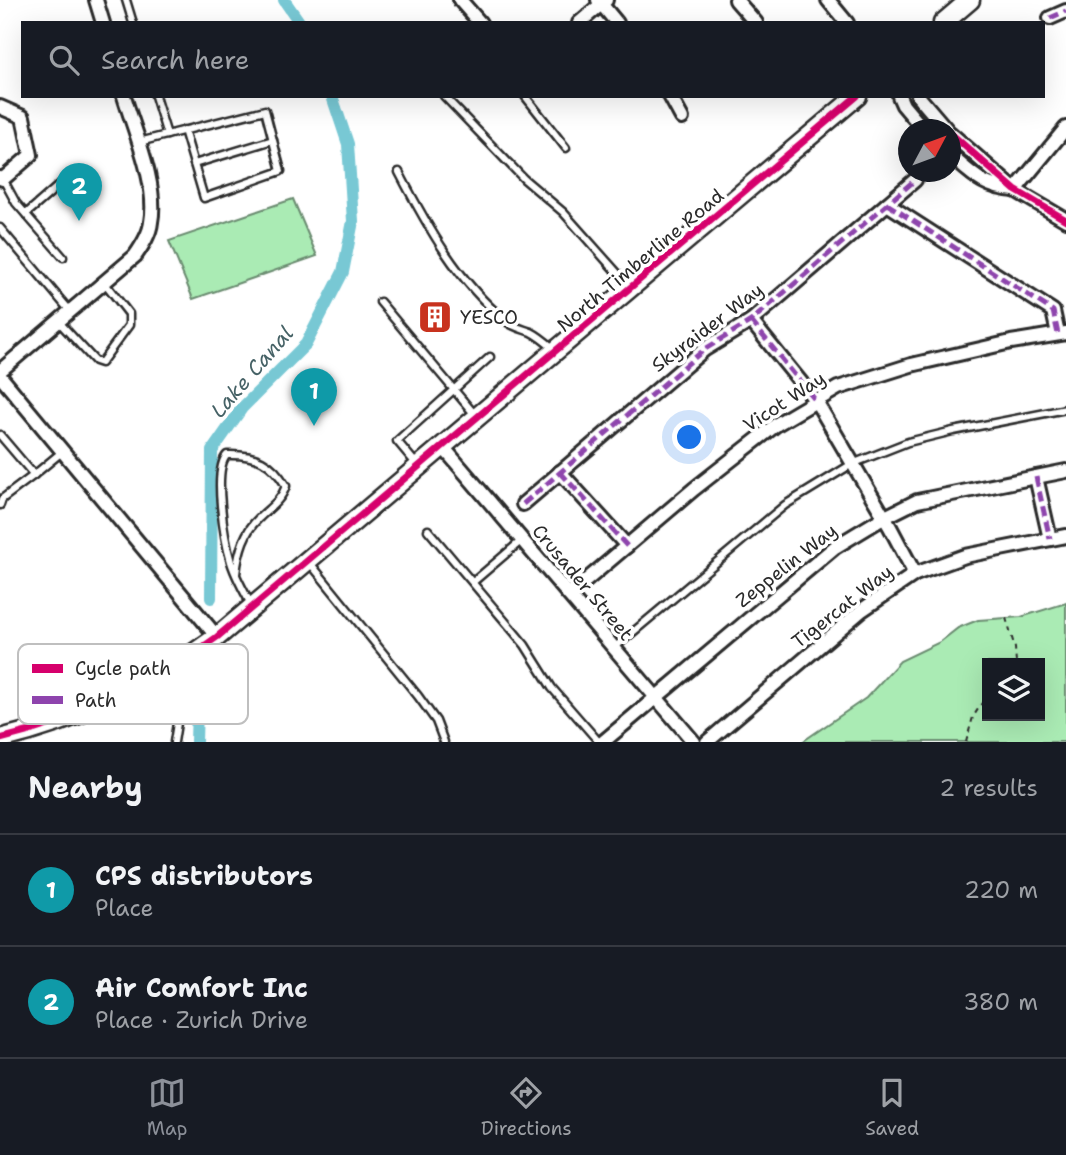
<!DOCTYPE html>
<html lang="en">
<head>
<meta charset="utf-8">
<style>
	body { margin:0; font-family:"Shantell Sans",sans-serif; background:#242831; color:#f1f3f6 }
	.controls { position:absolute; right:21px; bottom:21px; display:grid; overflow:hidden; border-radius:0px; box-shadow:0 7px 28px #0002 }
	.controls button { width:63px; height:63px; display:grid; place-items:center; padding:0; border:0; border-bottom:2px solid #363941; background:#171b24; color:#f1f3f6; font:35px sans-serif }
	.compass { position:absolute; left:898px; top:119px; width:63px; height:63px; border-radius:50%; background:#171b24; box-shadow:0 7px 28px #0002; rotate:49deg }
	.you { position:absolute; left:690px; top:438px; width:24px; height:24px; margin:-18px; border:5px solid #fff; border-radius:50%; background:#1a73e8; box-shadow:0 0 0 10px #1a73e833 }
	.badge { display:grid; place-items:center; width:46px; height:46px; border-radius:50%; background:#8c9099; color:#fff; font-size:23px; font-weight:700 }
	.pin { position:absolute; translate:-50% -58px; filter:drop-shadow(0 2px 4px #0008) }
	.pin::after { content:''; position:absolute; top:37px; width:24px; height:21px; background:inherit; clip-path:polygon(0 0,100% 0,50% 100%) }
	.list { margin:0; padding:0; list-style:none }
	h2 { display:flex; justify-content:space-between; align-items:center; height:91px; margin:0; padding:0 28px; font-size:30px }
	h2 small { font-size:23px; font-weight:400; color:#9ea1a6 }
	.list li { display:grid; grid-template-columns:46px 1fr auto; gap:21px; align-items:center; box-sizing:border-box; height:112px; padding:0 28px; border-top:2px solid #363941 }
	.list b { display:block; font-size:26px; white-space:nowrap }
	.list p { margin:0; font-size:23px; white-space:nowrap; color:#9ea1a6 }
	.list em { font-size:23px; font-style:normal; color:#9ea1a6 }
	.icon { flex:none; width:38px; height:38px; fill:none; stroke:currentColor; stroke-width:2; stroke-linecap:round; stroke-linejoin:round }
	.map { position:relative; flex:none; width:1066px; height:742px; overflow:hidden }
	.search { position:absolute; background:#171b24; box-shadow:0 7px 28px #0002; left:21px; right:21px; top:21px; height:77px; display:flex; align-items:center; gap:18px; box-sizing:border-box; padding:0 24px; border-radius:0px; color:#9ea1a6; font-size:26px }
	.sheet { height:315px; background:#171b24 }
	nav { display:flex; justify-content:space-around; align-items:center; box-sizing:border-box; height:98px; border-top:2px solid #363941; background:#171b24; font-size:19px; color:#9ea1a6 }
	nav a { display:grid; justify-items:center; gap:4px }
	nav .on { color:#8c9099 }
	.map>svg:first-child { display:block }
</style>
</head>
<body>
<div class="map">
<svg width="1066" height="742" viewBox="0 0 1066 742">
	<rect width="100%" height="100%" fill="#fff"/>
	<filter id="ink" filterUnits="userSpaceOnUse"><feTurbulence type="fractalNoise" baseFrequency=".0143" numOctaves="2"/><feDisplacementMap in="SourceGraphic" scale="14" xChannelSelector="R" yChannelSelector="G"/><feConvolveMatrix kernelMatrix="1 2 1 2 8 2 1 2 1" color-interpolation-filters="sRGB"/></filter>
	<g filter="url(#ink)">
		<g fill="#aaebb4" stroke="#6a8b70" stroke-width="2" fill-rule="evenodd">
			<path d="M 293,199 L 317,256 L 193,299 L 169,241 Z"/>
			<path d="M 1066,603 L 1066,742 L 802,742 L 866,698 L 900,661 L 940,642 L 958,628 L 978,620 L 1021,617 ZM 987,663 L 1040,663 L 1040,716 L 987,716 Z"/>
		</g>
		<g fill="none" stroke-linecap="round" stroke-linejoin="round">
			<g stroke="#78c8d4" stroke-width="12">
				<path d="M 284,0 L 300,23"/>
				<path d="M 211,598 L 212,451 L 242,408 L 306,344 L 343,272 L 353,221 L 348,144 L 332,96"/>
				<path d="M 196,742 L 197,706"/>
			</g>
			<g stroke="#2b2b2b" stroke-width="11">
				<g id="service">
					<path d="M 126,0 L 133,23"/>
					<path d="M 155,96 L 167,135"/>
					<path d="M 444,96 L 524,179 L 563,212 L 628,285"/>
					<path d="M 525,96 L 566,148"/>
					<path d="M 139,142 L 265,110 L 281,171 L 204,198 L 184,130"/>
					<path d="M 194,164 L 273,140"/>
					<path d="M 399,172 C 427,226 458,282 506,321 C 513,327 523,329 531,332 C 539,336 546,342 553,348"/>
					<path d="M 3,179 L 16,203 L 63,257"/>
					<path d="M 26,214 L 65,180"/>
					<path d="M 0,228 L 70,311"/>
					<path d="M 380,302 L 476,416"/>
					<path d="M 58,321 L 95,361 L 101,363 L 129,325 L 129,314 L 104,282"/>
					<path d="M 0,435 L 34,475 L 63,451"/>
					<path d="M 418,466 L 397,441 L 490,357"/>
					<path d="M 0,505 L 2,499 L 34,475"/>
					<path d="M 428,530 L 525,645 L 552,688 L 599,742"/>
					<path d="M 310,563 L 418,696 L 436,721 L 444,742"/>
					<path d="M 236,574 C 238,555 243,533 258,519 C 269,508 281,501 286,486 C 272,462 256,454 227,455 C 212,470 225,542 231,562 C 236,578 244,592 252,606"/>
					<path d="M 473,582 L 522,540"/>
					<path d="M 614,648 L 785,505 L 852,464 L 908,442 L 953,431 L 1066,409"/>
					<path d="M 174,742 L 180,704 L 175,669"/>
				</g>
			</g>
			<g stroke="#2b2b2b" stroke-width="18">
				<g id="minor">
					<path d="M 96,0 L 103,23"/>
					<path d="M 460,0 L 480,23"/>
					<path d="M 598,0 L 617,23"/>
					<path d="M 736,0 L 756,23"/>
					<path d="M 828,0 L 847,23"/>
					<path d="M 1050,18 L 1066,11"/>
					<path d="M 579,23 L 606,0"/>
					<path d="M 670,96 L 682,118"/>
					<path d="M 899,96 L 903,105 L 924,130"/>
					<path d="M 918,96 L 947,130"/>
					<path d="M 0,107 L 23,117 L 31,155 L 3,179 L 0,178"/>
					<path d="M 950,133 L 1015,190 L 1066,220"/>
					<path d="M 950,155 C 973,175 984,188 1015,190"/>
					<path d="M 1015,190 L 1066,128"/>
					<path d="M 887,204 L 1053,311 L 1058,334"/>
					<path d="M 751,321 L 816,401 L 890,527 L 915,574"/>
					<path d="M 0,371 L 135,256 C 142,246 150,234 151,222 C 158,185 135,133 124,96"/>
					<path d="M 0,376 L 217,637"/>
					<path d="M 443,447 L 694,742"/>
					<path d="M 560,472 L 627,546"/>
					<path d="M 1036,477 L 1050,539"/>
					<path d="M 523,504 L 705,349 L 751,321 L 915,180"/>
					<path d="M 569,595 L 694,489 L 777,424 L 838,388 L 911,365 L 1011,342 L 1066,333"/>
					<path d="M 603,742 L 835,547 L 883,518 L 917,501 L 1066,471"/>
					<path d="M 707,742 L 862,610 L 915,574 L 965,556 L 1066,536"/>
				</g>
			</g>
			<g stroke="#2b2b2b" stroke-width="23">
				<g id="secondary">
					<path d="M 943,23 L 970,0"/>
					<path d="M 0,739 C 79,720 152,685 217,637 L 857,96"/>
				</g>
			</g>
			<g stroke="#2b2b2b" stroke-width="2" stroke-dasharray="5 5" stroke-linecap="butt">
				<path d="M 1006,618 L 1015,648 L 1016,663"/>
				<path d="M 966,742 L 973,717 L 987,695"/>
			</g>
			<use href="#service" stroke="#fff" stroke-width="6"/>
			<use href="#minor" stroke="#fff" stroke-width="12"/>
			<use href="#secondary" stroke="#fff" stroke-width="18"/>
			<g stroke="#8e44ad" stroke-width="5" stroke-dasharray="10 5" stroke-linecap="butt">
				<path d="M 1050,18 L 1066,11"/>
				<path d="M 887,204 L 1053,311 L 1058,334"/>
				<path d="M 751,321 L 816,401"/>
				<path d="M 560,472 L 627,546"/>
				<path d="M 1036,477 L 1050,539"/>
				<path d="M 523,504 L 705,349 L 751,321 L 915,180"/>
			</g>
			<g stroke="#fff" stroke-width="11">
				<g id="cycleway">
					<path d="M 950,133 L 1015,190 L 1066,220"/>
					<path d="M 0,739 C 79,720 152,685 217,637 L 857,96"/>
				</g>
			</g>
			<use href="#cycleway" stroke="#d6006c" stroke-width="7"/>
		</g>
	</g>
	<defs>
		<g id="building-square" transform="scale(1.75)"><rect x="-9" y="-9" width="18" height="18" rx="4" fill="#c8321e" stroke="#fff"/><path d="M-4-6H4V6H1V3H-1V6H-4ZM-2.5-4.3h1.7v1.8h-1.7ZM.8-4.3h1.7v1.8H.8ZM-2.5-1h1.7V.8h-1.7ZM.8-1h1.7V.8H.8Z" fill="#fff"/></g>
	</defs>
	<g fill-rule="evenodd">
		<use href="#building-square" x="435" y="317"/>
	</g>
	<g text-anchor="middle" stroke-width="7" stroke-linejoin="round" paint-order="stroke">
		<g font-size="19" fill="#2b2b2b" stroke="#fff">
			<text transform="translate(640 260) rotate(-40)" y="7">North Timberline Road</text>
			<text transform="translate(707 327) rotate(-37)" y="7">Skyraider Way</text>
			<text transform="translate(784 401) rotate(-33)" y="7">Vicot Way</text>
			<text transform="translate(786 565) rotate(-38)" y="7">Zeppelin Way</text>
			<text transform="translate(583 582) rotate(50)" y="7">Crusader Street</text>
			<text transform="translate(842 606) rotate(-38)" y="7">Tigercat Way</text>
		</g>
		<g font-size="19" fill="#2b2b2b" stroke="#fff" text-anchor="start">
			<text x="460" y="324">YESCO</text>
		</g>
		<g font-size="21" font-style="italic" fill="#466266" stroke="#fff">
			<text transform="translate(252 372) rotate(-49)" y="7">Lake Canal</text>
		</g>
	</g>
	<rect x="18" y="644" width="230" height="80" rx="10" fill="#fff" stroke="#bfbfbf" stroke-width="2"/>
	<rect x="32" y="664" width="31" height="9" fill="#d6006c"/>
	<rect x="32" y="696" width="31" height="8" fill="#8e44ad"/>
	<g font-size="19" fill="#2b2b2b">
		<text x="75" y="675">Cycle path</text>
		<text x="75" y="707">Path</text>
	</g>
</svg>
<div class="controls">
<button><svg class="icon" aria-label="layers" viewBox="0 0 24 24"><path d="M12 4l9 5-9 5-9-5zM3 14l9 5 9-5"/></svg></button>
</div>
<svg class="compass" viewBox="-18 -18 36 36"><path d="M0-13l5 13h-10z" fill="#e53935"/><path d="M0 13l5-13h-10z" fill="#9ea1a6"/></svg>
<div class="you"></div>
<div class="pin badge" style="left:314px;top:426px;background:#0f9aa8">1</div>
<div class="pin badge" style="left:79px;top:221px;background:#0f9aa8">2</div>
<div class="search"><svg class="icon" aria-label="search" viewBox="0 0 24 24"><circle cx="10" cy="10" r="6"/><path d="M15 15l6 6"/></svg>Search here</div>
</div>
<section class="sheet">
<h2>Nearby<small>2 results</small></h2>
<ul class="list">
<li><span class="badge" style="background:#0f9aa8">1</span><div><b>CPS distributors</b><p>Place</p></div><em>220 m</em></li>
<li><span class="badge" style="background:#0f9aa8">2</span><div><b>Air Comfort Inc</b><p>Place · Zurich Drive</p></div><em>380 m</em></li>
</ul>
</section>
<nav>
<a class="on"><svg class="icon" aria-label="map" viewBox="0 0 24 24"><path d="M3 6l6-2 6 2 6-2v14l-6 2-6-2-6 2zM9 4v14M15 6v14"/></svg>Map</a>
<a><svg class="icon" aria-label="directions" viewBox="0 0 24 24"><path d="M12 3l9 9-9 9-9-9zM9 14v-3h6M13 9l2 2-2 2"/></svg>Directions</a>
<a><svg class="icon" aria-label="saved" viewBox="0 0 24 24"><path d="M7 4h10v16l-5-4-5 4z"/></svg>Saved</a>
</nav>
</body>
</html>
